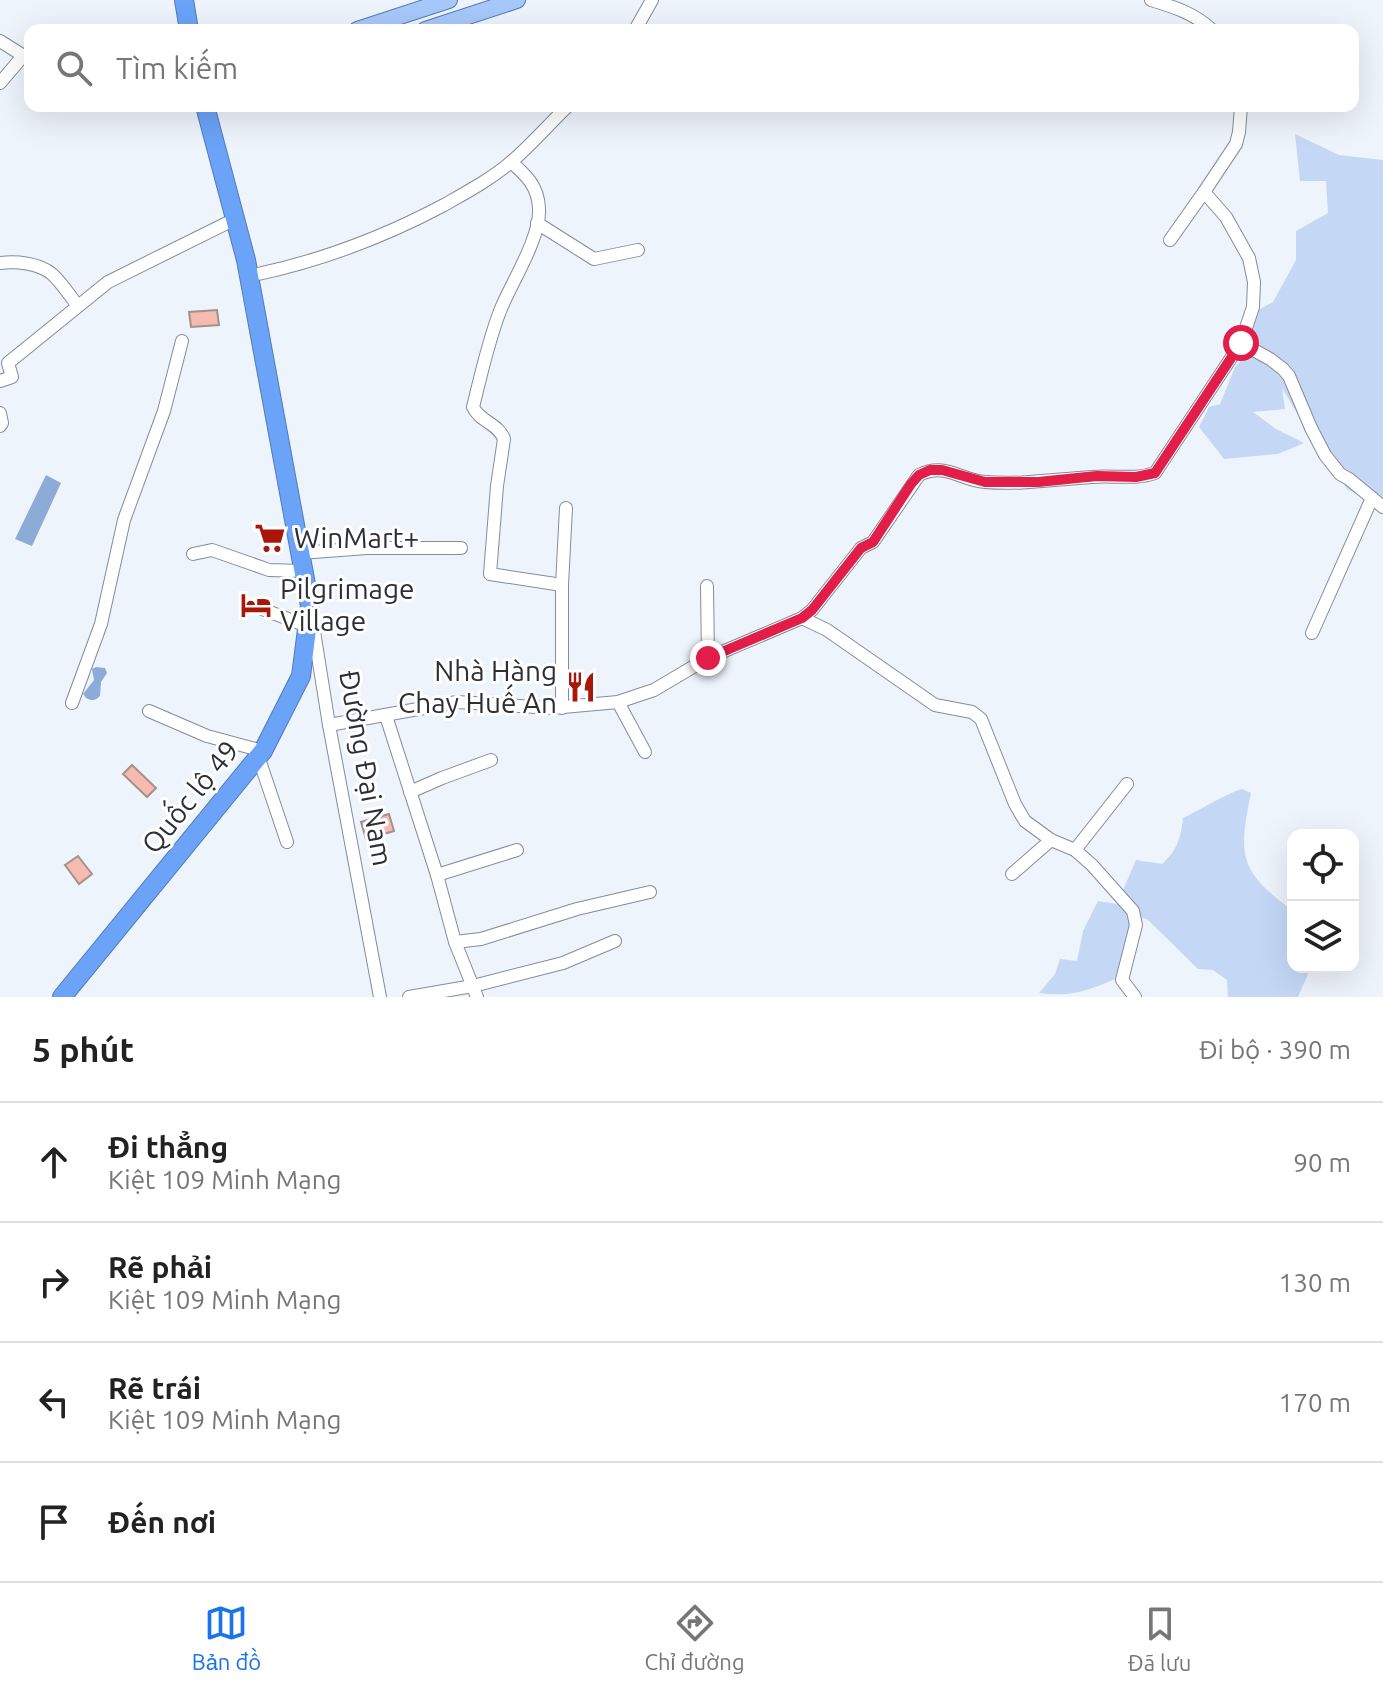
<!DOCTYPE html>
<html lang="vi">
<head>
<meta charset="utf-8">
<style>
	body { margin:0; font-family:Ubuntu,sans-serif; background:#f2f2f2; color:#222 }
	.controls { position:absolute; right:24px; bottom:24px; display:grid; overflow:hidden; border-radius:16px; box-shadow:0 8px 32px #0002 }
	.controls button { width:72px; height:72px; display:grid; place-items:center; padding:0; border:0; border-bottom:2px solid #e0e0e0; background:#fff; color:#222; font:40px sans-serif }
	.stop { position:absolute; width:24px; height:24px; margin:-18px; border:6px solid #e11d48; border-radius:50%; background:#fff }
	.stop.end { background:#e11d48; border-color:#fff; box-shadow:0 2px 8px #0008 }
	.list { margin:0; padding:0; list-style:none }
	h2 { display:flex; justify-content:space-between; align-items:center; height:104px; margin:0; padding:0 32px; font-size:34px }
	h2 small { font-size:26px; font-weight:400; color:#767676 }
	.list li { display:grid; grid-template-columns:52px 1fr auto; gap:24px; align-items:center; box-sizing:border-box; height:120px; padding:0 32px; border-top:2px solid #e0e0e0 }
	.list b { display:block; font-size:30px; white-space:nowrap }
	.list p { margin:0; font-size:26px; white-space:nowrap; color:#767676 }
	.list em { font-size:26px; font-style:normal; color:#767676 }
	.icon { flex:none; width:44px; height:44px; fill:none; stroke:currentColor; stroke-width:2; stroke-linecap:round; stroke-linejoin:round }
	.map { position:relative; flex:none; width:1383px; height:997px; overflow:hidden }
	.search { position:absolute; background:#fff; box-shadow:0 8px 32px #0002; left:24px; right:24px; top:24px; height:88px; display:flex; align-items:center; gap:20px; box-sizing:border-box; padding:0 28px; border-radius:16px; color:#767676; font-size:30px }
	.sheet { height:584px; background:#fff }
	nav { display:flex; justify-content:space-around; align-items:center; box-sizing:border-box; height:112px; border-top:2px solid #e0e0e0; background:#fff; font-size:22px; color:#767676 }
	nav a { display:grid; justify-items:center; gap:4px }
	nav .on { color:#1a73e8 }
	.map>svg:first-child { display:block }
</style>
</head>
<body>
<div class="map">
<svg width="1383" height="997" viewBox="0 0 1383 997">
	<rect width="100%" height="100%" fill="#eef4fc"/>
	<g fill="#c4d8f6">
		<path d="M 1295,134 L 1339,155 L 1383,160 L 1383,503 L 1348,490 L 1321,454 L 1282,388 L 1285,409 L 1253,412 L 1276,429 L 1304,443 L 1278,454 L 1224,459 L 1199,427 L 1209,407 L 1220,404 L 1235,367 L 1246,355 L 1244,330 L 1251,314 L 1273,302 L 1296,260 L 1296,231 L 1328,213 L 1326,181 L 1300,181 Z"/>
		<path d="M 1242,789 L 1251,793 C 1238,856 1239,871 1293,911 L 1293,967 L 1311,967 L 1298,997 L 1228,997 L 1227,980 L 1213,970 L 1198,969 L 1147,919 L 1131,916 L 1127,937 L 1115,979 C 1087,991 1071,997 1039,993 L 1055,974 L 1060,959 L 1077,961 L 1083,931 L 1098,901 L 1117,904 L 1136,860 L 1162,864 C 1177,851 1181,837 1183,818 C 1202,809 1223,795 1242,789 Z"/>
	</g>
	<g fill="#8dabd7">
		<path d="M 46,475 L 61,483 L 32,546 L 15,539 Z"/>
		<path d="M 96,667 L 105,668 L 107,673 L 101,682 L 100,696 C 95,701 92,701 86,698 L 83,694 L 94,680 L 92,669 Z"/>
	</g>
	<g fill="#f6bab0" stroke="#a3918e" stroke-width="2">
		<path d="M 217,310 L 219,325 L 191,327 L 189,312 Z"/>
		<path d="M 132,765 L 156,788 L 147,797 L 123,774 Z"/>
		<path d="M 389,814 L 394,831 L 366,839 L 361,822 Z"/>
		<path d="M 78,856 L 92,874 L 79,884 L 65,865 Z"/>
	</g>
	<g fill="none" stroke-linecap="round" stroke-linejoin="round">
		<g stroke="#838c98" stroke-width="14">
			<g id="minor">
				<path d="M 1151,0 C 1174,7 1194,13 1212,30"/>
				<path d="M 635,30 L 652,0"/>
				<path d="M 0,41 L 27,58"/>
				<path d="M 0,83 L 23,56"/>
				<path d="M 511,162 C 526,175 538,186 539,208 C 541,238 511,283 500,311 C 488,342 481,375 473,407 C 479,421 499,424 504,439 L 497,486 L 490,574 L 562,585"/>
				<path d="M 537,223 L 594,259 L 638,250"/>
				<path d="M 1170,240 L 1204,192"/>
				<path d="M 0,263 C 16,261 39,263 52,274 C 62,283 70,296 78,306"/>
				<path d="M 249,276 C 318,262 382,238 444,205 C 467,192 491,179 511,162 C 531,145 549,124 568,106"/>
				<path d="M 1241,343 L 1270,359 L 1283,369 L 1289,376 L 1311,428 L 1325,455 L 1340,474 L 1349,479 L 1383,507"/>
				<path d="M 0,381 L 12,377 L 8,363 L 108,282 L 235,219"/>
				<path d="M 0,413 L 2,423 L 0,426"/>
				<path d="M 300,553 L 367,548 L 461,548"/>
				<path d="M 193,554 L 212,550 L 269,570 L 304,571"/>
				<path d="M 707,586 L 708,658"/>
				<path d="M 262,609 L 307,626"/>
				<path d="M 802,618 L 827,630 L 935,705 L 972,712 L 981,719 L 1015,804 L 1025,821 L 1051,840 L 1075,850 L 1092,865 L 1133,911 L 1136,925 L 1122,980 L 1135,997"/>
				<path d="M 313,625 L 329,725 L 380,997"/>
				<path d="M 1312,633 L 1372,498"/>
				<path d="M 618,702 L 645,752"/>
				<path d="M 72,703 L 101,624 L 124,520 L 164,411 L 182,341"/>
				<path d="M 562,708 L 562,585 L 566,508"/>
				<path d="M 149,711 L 207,736 L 263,751"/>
				<path d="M 386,716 L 437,875 L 455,942 L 477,997"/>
				<path d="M 329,725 L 457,702 L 552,708 L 618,702 L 654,690 L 708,658 L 802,618 L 812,610 L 861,548 L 873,542 L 919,475 C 946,462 960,480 985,482 C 1021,485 1057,479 1092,477 C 1113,475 1135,480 1155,473 L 1241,343 L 1253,307 L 1254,282 L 1249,258 L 1226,217 L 1204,192 L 1236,144 L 1239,132 L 1241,106"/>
				<path d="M 258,756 L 287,842"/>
				<path d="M 410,792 L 442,778 L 491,760"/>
				<path d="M 1075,850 L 1127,784"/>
				<path d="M 1012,874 L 1051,840"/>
				<path d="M 437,875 L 517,850"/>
				<path d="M 455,942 L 481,939 L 577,909 L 650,892"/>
				<path d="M 409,997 L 473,986 L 563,963 L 615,941"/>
			</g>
		</g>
		<g stroke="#547bb3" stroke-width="18">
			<g id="major">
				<path d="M 357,30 L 449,0"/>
				<path d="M 425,30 L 517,0"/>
			</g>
		</g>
		<g stroke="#547bb3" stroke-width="20">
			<g id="highway">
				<path d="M 184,0 L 189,30"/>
				<path d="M 62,997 L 263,751 L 301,676 L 310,606 L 246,260 L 205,106"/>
			</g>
		</g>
		<use href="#minor" stroke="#fff" stroke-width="12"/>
		<use href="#major" stroke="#a6c8fa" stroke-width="16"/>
		<use href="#highway" stroke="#6aa3f7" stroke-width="18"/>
	</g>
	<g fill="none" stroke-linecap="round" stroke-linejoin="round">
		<path stroke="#e11d48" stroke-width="10" d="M 708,658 L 802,618 L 812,610 L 861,548 L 873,542 L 911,484 L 919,475 L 930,470 L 942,470 L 985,482 L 1038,482 L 1097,476 L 1136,477 L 1155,473 L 1241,343"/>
	</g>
	<defs>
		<g id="supermarket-bare" transform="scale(2.4)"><path d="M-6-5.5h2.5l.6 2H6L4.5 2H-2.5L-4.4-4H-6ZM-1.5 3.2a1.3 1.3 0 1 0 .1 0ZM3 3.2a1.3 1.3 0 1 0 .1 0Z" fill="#a9170b" stroke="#fff" stroke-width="2.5" paint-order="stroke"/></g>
		<g id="hotel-bare" transform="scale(2.4)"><path d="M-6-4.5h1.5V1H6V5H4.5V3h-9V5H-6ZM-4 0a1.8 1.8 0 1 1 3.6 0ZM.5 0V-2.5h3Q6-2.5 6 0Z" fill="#a9170b" stroke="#fff" stroke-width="2.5" paint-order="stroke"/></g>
		<g id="restaurant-bare" transform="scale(2.4)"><path d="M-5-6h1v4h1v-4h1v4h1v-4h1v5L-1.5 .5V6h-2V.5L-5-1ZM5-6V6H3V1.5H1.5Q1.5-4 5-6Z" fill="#a9170b" stroke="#fff" stroke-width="2.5" paint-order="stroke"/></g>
	</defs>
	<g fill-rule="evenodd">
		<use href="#supermarket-bare" x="270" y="538"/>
		<use href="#hotel-bare" x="256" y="605"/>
		<use href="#restaurant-bare" x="581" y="687"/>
	</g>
	<g text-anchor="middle" stroke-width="6" stroke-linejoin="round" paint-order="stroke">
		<g font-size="28" fill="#2c3035" stroke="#fff" text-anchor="start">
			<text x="294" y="548">WinMart+</text>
			<text x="280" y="599">Pilgrimage<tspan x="280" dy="32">Village</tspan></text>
			<text x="557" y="681" text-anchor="end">Nhà Hàng<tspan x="557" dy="32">Chay Huế An</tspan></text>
		</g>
		<g font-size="28" fill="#2c3035" stroke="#fff">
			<text transform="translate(366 768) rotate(80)" y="10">Đường Đại Nam</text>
			<text transform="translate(190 797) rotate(-51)" y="10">Quốc lộ 49</text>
		</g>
	</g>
</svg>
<div class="controls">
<button><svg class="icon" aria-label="locate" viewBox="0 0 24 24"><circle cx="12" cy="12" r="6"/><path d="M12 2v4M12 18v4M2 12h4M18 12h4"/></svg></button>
<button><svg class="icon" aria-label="layers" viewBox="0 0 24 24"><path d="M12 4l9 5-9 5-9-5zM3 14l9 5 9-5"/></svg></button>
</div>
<div class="stop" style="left:1241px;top:343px"></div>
<div class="stop end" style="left:708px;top:658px"></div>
<div class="search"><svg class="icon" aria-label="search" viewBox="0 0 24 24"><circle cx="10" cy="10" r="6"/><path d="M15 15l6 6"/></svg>Tìm kiếm</div>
</div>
<section class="sheet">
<h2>5 phút<small>Đi bộ · 390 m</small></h2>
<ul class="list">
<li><svg class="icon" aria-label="ahead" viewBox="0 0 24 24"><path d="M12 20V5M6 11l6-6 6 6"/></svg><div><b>Đi thẳng</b><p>Kiệt 109 Minh Mạng</p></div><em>90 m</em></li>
<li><svg class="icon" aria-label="right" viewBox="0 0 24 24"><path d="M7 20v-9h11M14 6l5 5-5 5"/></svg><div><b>Rẽ phải</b><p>Kiệt 109 Minh Mạng</p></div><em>130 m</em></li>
<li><svg class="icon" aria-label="left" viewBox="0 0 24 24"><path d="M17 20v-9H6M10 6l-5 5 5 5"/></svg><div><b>Rẽ trái</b><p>Kiệt 109 Minh Mạng</p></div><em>170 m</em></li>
<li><svg class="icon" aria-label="arrive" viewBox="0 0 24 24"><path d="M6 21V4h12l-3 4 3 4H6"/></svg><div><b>Đến nơi</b></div></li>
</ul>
</section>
<nav>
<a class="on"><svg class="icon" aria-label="map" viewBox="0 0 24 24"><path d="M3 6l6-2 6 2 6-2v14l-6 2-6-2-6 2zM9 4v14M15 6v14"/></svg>Bản đồ</a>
<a><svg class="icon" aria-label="directions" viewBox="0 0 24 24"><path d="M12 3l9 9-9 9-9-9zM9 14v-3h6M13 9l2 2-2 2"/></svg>Chỉ đường</a>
<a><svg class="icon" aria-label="saved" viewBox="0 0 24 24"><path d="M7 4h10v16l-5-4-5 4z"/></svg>Đã lưu</a>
</nav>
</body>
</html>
